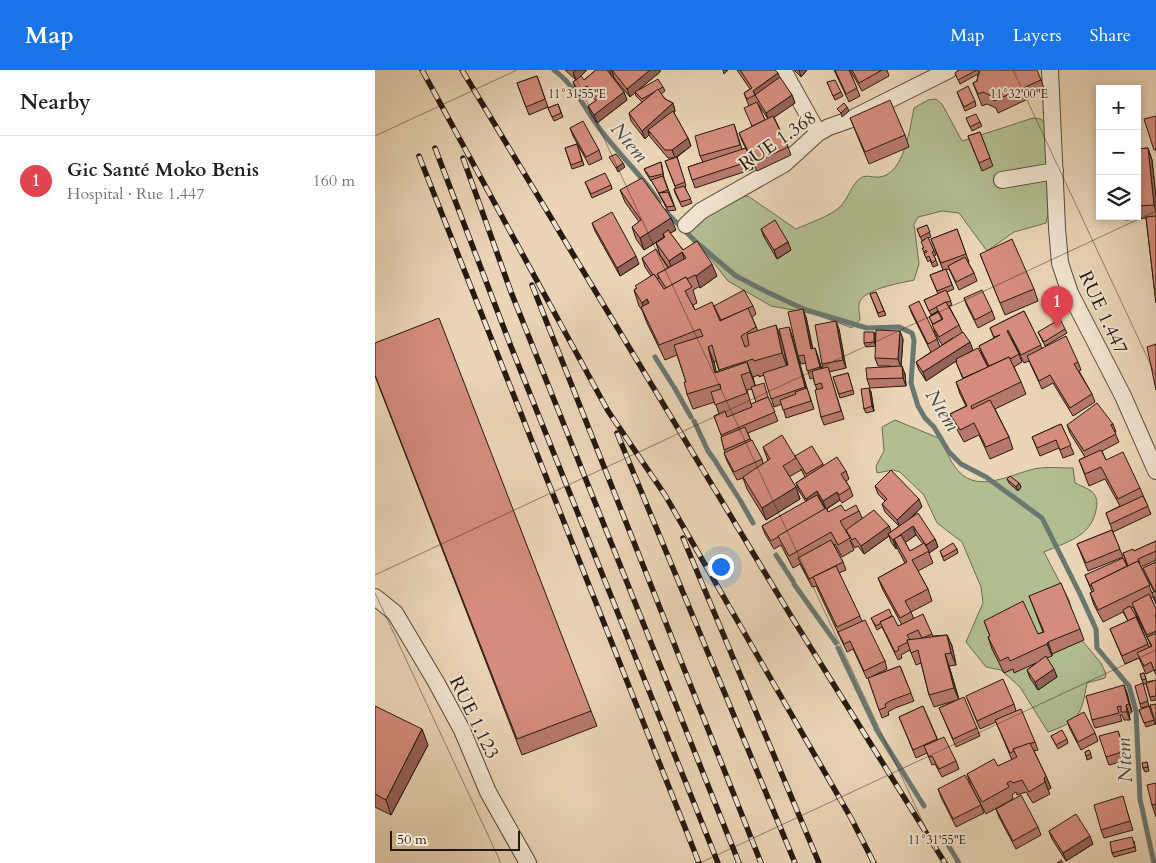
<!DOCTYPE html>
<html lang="en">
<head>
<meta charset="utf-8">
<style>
	body { margin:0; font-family:Cardo,serif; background:#f6f6f6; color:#202124 }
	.controls { position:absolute; right:15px; top:15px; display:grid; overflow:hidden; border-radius:0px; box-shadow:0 2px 8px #0003 }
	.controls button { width:45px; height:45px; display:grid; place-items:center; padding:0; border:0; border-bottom:1px solid #e0e0e0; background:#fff; color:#202124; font:25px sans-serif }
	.scale { position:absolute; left:15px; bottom:12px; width:130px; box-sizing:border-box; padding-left:5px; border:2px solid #26190f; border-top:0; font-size:14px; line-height:18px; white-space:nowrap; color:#26190f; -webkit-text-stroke:4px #f1e4d0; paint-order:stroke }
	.you { position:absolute; left:345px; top:496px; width:18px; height:18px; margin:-12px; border:4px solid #fff; border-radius:50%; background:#1a73e8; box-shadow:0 0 0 8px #1a73e833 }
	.badge { display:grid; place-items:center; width:32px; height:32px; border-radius:50%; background:#1a73e8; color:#fff; font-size:16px; font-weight:700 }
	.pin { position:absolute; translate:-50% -41px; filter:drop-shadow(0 1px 2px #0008) }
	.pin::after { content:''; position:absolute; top:26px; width:18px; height:15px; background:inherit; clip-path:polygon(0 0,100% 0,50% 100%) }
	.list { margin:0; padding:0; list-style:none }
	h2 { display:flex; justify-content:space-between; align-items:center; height:65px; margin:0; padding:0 20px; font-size:21px }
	h2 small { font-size:16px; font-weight:400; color:#757577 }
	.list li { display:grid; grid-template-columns:32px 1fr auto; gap:15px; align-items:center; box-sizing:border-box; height:90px; padding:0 20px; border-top:1px solid #e0e0e0 }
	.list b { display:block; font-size:19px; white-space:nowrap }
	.list p { margin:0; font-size:16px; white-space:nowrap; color:#757577 }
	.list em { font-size:16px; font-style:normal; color:#757577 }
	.icon { flex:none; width:28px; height:28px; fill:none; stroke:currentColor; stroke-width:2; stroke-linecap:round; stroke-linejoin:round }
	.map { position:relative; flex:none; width:781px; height:793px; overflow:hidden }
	header { display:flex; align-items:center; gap:30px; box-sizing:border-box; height:70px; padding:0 25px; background:#1a73e8; color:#fff }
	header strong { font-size:24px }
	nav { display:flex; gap:28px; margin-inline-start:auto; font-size:18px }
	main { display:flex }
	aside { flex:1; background:#fff }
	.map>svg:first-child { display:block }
</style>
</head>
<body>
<header>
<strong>Map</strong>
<nav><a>Map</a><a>Layers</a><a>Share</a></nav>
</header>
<main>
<aside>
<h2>Nearby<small></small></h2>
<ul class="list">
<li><span class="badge" style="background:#e0444e">1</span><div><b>Gic Santé Moko Benis</b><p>Hospital · Rue 1.447</p></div><em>160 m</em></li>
</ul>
</aside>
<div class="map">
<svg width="781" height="793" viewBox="0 0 781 793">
	<rect width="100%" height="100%" fill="#ead5b7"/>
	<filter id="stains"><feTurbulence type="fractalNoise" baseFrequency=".004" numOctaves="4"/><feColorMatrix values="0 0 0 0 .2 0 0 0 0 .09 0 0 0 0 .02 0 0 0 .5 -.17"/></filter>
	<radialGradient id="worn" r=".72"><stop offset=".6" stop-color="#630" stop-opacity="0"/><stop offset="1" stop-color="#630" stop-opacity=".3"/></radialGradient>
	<g fill="#b2be92" stroke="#6c6c50">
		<path d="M 561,29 L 567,34 L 587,71 L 658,48 L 666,49 L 672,55 L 675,137 L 671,153 L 639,162 L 612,181 L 584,143 L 567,141 L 543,147 L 539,154 L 544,194 L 539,210 C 526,213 487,219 484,234 C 483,239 485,245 485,250 L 477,258 L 440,244 L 396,236 L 353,211 L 327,178 L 312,164 C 326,152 339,134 356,129 C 362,127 367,127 373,126 L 421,159 C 434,153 456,146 466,136 C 473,128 476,117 483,110 C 490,103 496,108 505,107 C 529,104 535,58 539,38 L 553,30 Z"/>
		<path d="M 520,350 L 566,369 C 570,378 574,389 580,397 C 599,424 630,407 655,400 C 668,396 685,398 698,398 L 700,413 C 715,420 725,422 721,440 C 716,467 691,472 669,482 L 694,530 L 705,568 L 726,593 L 731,604 L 730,608 L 712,613 C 706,645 705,651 673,662 L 645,617 L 626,600 L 611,597 L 591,572 L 608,533 L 606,517 L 587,472 L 562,453 L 549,425 L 525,402 L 518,400 L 502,403 L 501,396 L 509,381 L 507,357 Z"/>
	</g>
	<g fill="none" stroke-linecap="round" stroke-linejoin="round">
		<g stroke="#6a7871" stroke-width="5">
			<path d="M 179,0 C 203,18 210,41 228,63 C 246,87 269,107 284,132"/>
			<path d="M 290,141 L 321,172 L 361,206 L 392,222 L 431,240 L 492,258 L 524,257 L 537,263 L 539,270 L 536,313 L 543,336 L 550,348 L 559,357 L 574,382 L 586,394 L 611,407 L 667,448 L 705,524 L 721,559 L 722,578 L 754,616 L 761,641 L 765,729 L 779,793"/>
			<path d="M 280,287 L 297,314"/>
			<path d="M 299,317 L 316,347"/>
			<path d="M 319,351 L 333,381 L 341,392"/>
			<path d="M 342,394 L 363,427"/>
			<path d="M 365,430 L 378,453"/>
			<path d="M 401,485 L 418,511"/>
			<path d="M 419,514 L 461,573"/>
			<path d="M 463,578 L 500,656"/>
			<path d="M 501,659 L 549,736"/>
			<path d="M 570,770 L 584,793"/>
		</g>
		<g stroke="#574839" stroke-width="18">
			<g id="minor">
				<path d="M 408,0 L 443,63"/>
				<path d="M 675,0 L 682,158 L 685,193 L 695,223 L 748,326 L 781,401"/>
				<path d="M 627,110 L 680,101"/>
				<path d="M 311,155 L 326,141 L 409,94 L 443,63 L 454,57 L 474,50 L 574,0"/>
				<path d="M 0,527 L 20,543 L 61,612 L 87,660 L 113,722 L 153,793"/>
			</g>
		</g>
		<use href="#minor" stroke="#f1e4d0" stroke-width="16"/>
		<g stroke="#26190f" stroke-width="5.5">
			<g id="rail">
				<path d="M 47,0 L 233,341 L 290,425 L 476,748 L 499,793"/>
				<path d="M 87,0 L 416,546 L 570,793"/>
				<path d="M 60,78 L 135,274 L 343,793"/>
				<path d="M 44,86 L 324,793"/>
				<path d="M 88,88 L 136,222 L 364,793"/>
				<path d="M 157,215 L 386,793"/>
				<path d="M 242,363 L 420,793"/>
				<path d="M 308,468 L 444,793"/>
			</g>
		</g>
		<use href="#rail" stroke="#f1e4d0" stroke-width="4" stroke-dasharray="11" stroke-linecap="butt"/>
	</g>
	<g fill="#b7786c" stroke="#26190f" fill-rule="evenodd">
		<path d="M 190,0 L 212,0 L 205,7 L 209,10 L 221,0 L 285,0 L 285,2 L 263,20 L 288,17 L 290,21 L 286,24 L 290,29 L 298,33 L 300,41 L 299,43 L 313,68 L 316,76 L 301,88 L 302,87 L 311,116 L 310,117 L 317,133 L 307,137 L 300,123 L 299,119 L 301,119 L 290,91 L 300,88 L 293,88 L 276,68 L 274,65 L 270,69 L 256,51 L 254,43 L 267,32 L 261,26 L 260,22 L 255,27 L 239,8 L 238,8 L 249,22 L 252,30 L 222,53 L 216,44 L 213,36 L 221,31 L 215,24 L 207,29 L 201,20 L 198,12 L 201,10 Z"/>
		<path d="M 362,0 L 400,0 L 404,8 L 417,25 L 420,33 L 399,47 L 413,77 L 416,85 L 382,101 L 367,71 L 364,63 L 377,57 L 374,36 L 369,23 L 375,19 ZM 383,34 L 393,49 L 390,50 Z"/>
		<path d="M 419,0 L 432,0 L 426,7 Z"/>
		<path d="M 459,0 L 474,0 L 485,26 L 474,32 Z"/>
		<path d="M 475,0 L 512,0 L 514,6 L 487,21 Z"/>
		<path d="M 584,0 L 603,0 L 604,3 L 666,10 L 670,21 L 623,43 L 621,38 L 612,34 L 607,36 L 598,13 L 602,11 L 603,4 L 585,14 L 580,3 Z"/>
		<path d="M 162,6 L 173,37 L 154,45 L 142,13 Z"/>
		<path d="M 452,12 L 466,22 L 468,26 L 460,30 Z"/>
		<path d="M 582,22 L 600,31 L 601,36 L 590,41 Z"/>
		<path d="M 183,34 L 188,47 L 179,51 L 173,38 Z"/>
		<path d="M 475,48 L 530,65 L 534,77 L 494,94 Z"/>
		<path d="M 593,52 L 605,52 L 607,56 L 597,61 Z"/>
		<path d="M 359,54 L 367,79 L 371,78 L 378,99 L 320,118 L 313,97 L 328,92 L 325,86 Z"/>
		<path d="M 195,58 L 224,80 L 227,89 L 214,95 L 198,66 Z"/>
		<path d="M 605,62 L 618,96 L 607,101 L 593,66 Z"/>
		<path d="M 202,74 L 209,95 L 197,99 L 190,78 Z"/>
		<path d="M 773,78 L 777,90 L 781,127 L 781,233 L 771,148 L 750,150 L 748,146 L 762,146 L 762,79 Z"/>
		<path d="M 286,92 L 287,96 L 289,108 L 301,140 L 293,141 L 277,111 L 276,111 L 271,103 L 269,99 Z"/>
		<path d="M 210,112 L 236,115 L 237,119 L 217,128 Z"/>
		<path d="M 245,120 L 301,160 L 295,163 L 308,180 L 342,206 L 325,218 L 325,216 L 318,220 L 322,233 L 318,235 L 320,240 L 339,236 L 378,236 L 381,244 L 377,247 L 383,261 L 407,271 L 412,295 L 413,295 L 414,257 L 432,318 L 439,339 L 411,348 L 407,334 L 399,337 L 389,305 L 384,307 L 384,305 L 378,307 L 380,316 L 393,327 L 403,351 L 373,363 L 376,371 L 387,389 L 388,394 L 393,391 L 388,377 L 448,394 L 448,396 L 471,401 L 474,409 L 471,411 L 475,418 L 478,426 L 467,433 L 465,430 L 452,439 L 453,442 L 484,441 L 487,448 L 514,456 L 516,462 L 524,456 L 510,442 L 507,434 L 510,431 L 503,424 L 500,416 L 547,437 L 535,449 L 560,469 L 563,477 L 554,483 L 558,493 L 543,501 L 553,519 L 557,531 L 536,542 L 539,549 L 557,564 L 558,566 L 572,565 L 577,576 L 581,595 L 574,596 L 584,629 L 602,658 L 605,666 L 581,677 L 564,638 L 582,630 L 559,637 L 554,625 L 546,593 L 541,595 L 535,580 L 526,585 L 527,588 L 523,590 L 507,557 L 502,560 L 496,548 L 523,556 L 527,555 L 508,520 L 503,508 L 530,493 L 522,478 L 521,479 L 516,472 L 514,466 L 489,484 L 483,476 L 480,478 L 475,470 L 479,480 L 467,487 L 460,474 L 459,475 L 468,492 L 471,500 L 464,503 L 487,551 L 510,591 L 512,599 L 498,606 L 525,596 L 539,631 L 520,638 L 513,642 L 514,645 L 507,648 L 493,608 L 492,609 L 478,579 L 472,582 L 441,516 L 437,517 L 425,494 L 418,498 L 406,475 L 399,479 L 390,464 L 387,456 L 431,432 L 424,421 L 421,413 L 430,407 L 426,399 L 426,400 L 414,407 L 421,417 L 425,429 L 391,450 L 372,419 L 368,408 L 362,410 L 352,391 L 349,383 L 350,382 L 346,367 L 347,367 L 339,346 L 344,344 L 340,332 L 318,339 L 312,324 L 311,312 L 302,285 L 290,290 L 272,253 L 267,240 L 264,236 L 259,220 L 276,206 L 270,197 L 267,188 L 293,198 L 294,198 L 285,185 L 281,173 L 290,167 L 269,180 L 261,169 L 257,157 L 264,152 L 250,132 ZM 341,291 L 344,301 L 341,302 L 339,292 ZM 377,319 L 381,332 L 376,334 L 372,320 ZM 445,429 L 451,439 L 450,439 L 445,430 ZM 541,465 L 548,474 L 535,481 L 530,472 Z"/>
		<path d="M 217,153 L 264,194 L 245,206 L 220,161 Z"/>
		<path d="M 552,155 L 556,167 L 553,168 L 561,185 L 559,186 L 563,195 L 558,197 L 555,190 L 553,192 L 549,183 L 550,169 L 547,171 L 542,159 Z"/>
		<path d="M 386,159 L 416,180 L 402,189 L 389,167 Z"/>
		<path d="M 582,159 L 594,192 L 593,192 L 599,203 L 602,211 L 584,220 L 574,199 L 571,200 L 579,219 L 572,222 L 577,235 L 574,236 L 584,255 L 587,262 L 598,280 L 593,284 L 613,297 L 613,296 L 607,284 L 604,276 L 619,268 L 615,258 L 649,241 L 667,278 L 703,292 L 706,300 L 704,301 L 717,324 L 720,332 L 698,346 L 678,313 L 667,319 L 654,291 L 649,293 L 636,268 L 644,284 L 647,292 L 639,297 L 646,312 L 651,324 L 620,339 L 634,367 L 638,379 L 615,389 L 604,365 L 589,372 L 580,356 L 575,344 L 591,336 L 585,324 L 581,312 L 588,309 L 581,292 L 582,292 L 582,290 L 551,311 L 544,300 L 541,292 L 556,282 L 537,244 L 534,236 L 562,269 L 565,277 L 578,268 L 567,275 L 560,263 L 558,255 L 554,247 L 563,241 L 556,245 L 549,230 L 563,224 L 555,205 L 568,200 L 556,169 Z"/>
		<path d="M 605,184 L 659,219 L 663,231 L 630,245 Z"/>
		<path d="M 501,222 L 511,245 L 504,247 L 495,224 Z"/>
		<path d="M 589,228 L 617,241 L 620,249 L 603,258 L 592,236 Z"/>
		<path d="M 431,247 L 438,279 L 440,278 L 447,299 L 448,298 L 447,294 L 464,259 L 471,298 L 454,302 L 469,349 L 449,355 L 446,347 L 442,320 L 438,308 L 435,309 L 431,293 L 426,294 L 423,286 Z"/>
		<path d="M 690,259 L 692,263 L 670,276 L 663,262 Z"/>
		<path d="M 501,266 L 501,276 L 491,277 L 489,273 Z"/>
		<path d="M 528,269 L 526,296 L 530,304 L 531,316 L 495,318 L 492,309 L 515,296 L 503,296 L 500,288 Z"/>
		<path d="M 473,303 L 479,324 L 465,328 L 458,307 Z"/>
		<path d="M 0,306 L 216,641 L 222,656 L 147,685 Z"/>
		<path d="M 494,318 L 496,322 L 499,341 L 491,343 L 489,339 Z"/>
		<path d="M 686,354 L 699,384 L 688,388 L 684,378 L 665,386 L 657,367 Z"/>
		<path d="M 738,354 L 741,362 L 740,363 L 744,372 L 727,381 L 731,390 L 765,418 L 776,444 L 738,462 L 731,443 L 745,436 L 730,409 L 714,416 L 704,390 L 710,387 L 695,363 L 692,355 Z"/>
		<path d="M 632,409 L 644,413 L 646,417 L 643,421 L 634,413 Z"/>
		<path d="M 737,460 L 748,487 L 713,501 L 702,474 Z"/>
		<path d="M 781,471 L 781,490 L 766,497 L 777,523 L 779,522 L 768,498 L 781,492 L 781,534 L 778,527 L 776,528 L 781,539 L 781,605 L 779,600 L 771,604 L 764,588 L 750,594 L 735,559 L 753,551 L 748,542 L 728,552 L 719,535 L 715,523 L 717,522 L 710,505 L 752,496 L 748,483 L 759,481 ZM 758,537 L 776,576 L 774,577 L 763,549 L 756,538 Z"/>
		<path d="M 582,479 L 583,483 L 569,491 L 565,481 Z"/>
		<path d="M 654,526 L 705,559 L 709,570 L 677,584 L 677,586 L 672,588 L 682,607 L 663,620 L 655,608 L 652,600 L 661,593 L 639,603 L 638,599 L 629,603 L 617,579 L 613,567 L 615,566 L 609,551 L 663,564 L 668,562 Z"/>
		<path d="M 769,603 L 772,612 L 781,610 L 781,630 L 776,631 L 771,614 L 768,614 L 774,636 L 766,638 L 765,634 L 768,613 L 765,604 Z"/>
		<path d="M 749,615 L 752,623 L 757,642 L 754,644 L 755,650 L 749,650 L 747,645 L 745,645 L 747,651 L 720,658 L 717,650 Z"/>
		<path d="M 591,626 L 639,634 L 641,641 L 660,672 L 663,680 L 659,681 L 671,706 L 676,718 L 673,720 L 675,724 L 658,733 L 651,722 L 642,725 L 641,722 L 637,725 L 638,729 L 611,744 L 596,716 L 592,704 L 623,696 L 637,690 L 621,652 L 605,659 Z"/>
		<path d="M 0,636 L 53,675 L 16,745 L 0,737 Z"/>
		<path d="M 548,636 L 563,670 L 581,691 L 584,699 L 567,707 L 560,694 L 557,695 L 552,683 L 541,688 L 524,647 Z"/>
		<path d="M 774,636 L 780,654 L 771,657 L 764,640 Z"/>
		<path d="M 692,651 L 720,663 L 723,671 L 706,680 L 695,659 Z"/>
		<path d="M 743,661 L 753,690 L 734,695 L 731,687 Z"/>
		<path d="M 676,666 L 692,669 L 693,673 L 683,679 Z"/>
		<path d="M 714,680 L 717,688 L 712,690 L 710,682 Z"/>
		<path d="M 772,692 L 774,701 L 770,702 L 768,698 Z"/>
		<path d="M 781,713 L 781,747 L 777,735 Z"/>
		<path d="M 563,719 L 606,735 L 609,743 L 581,757 L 566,727 Z"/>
		<path d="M 750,735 L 758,760 L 729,768 L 726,760 Z"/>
		<path d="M 621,739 L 663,757 L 666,765 L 641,779 L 624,747 Z"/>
		<path d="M 674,761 L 718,774 L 691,791 L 677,769 Z"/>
		<path d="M 759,771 L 761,781 L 739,787 L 737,783 Z"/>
	</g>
	<g fill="#956258" stroke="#26190f">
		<path d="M 201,0 L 212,0 L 201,11 L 198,3 Z"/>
		<path d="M 236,0 L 237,0 L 239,8 L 237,9 L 235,1 Z"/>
		<path d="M 275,0 L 285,0 L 285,2 L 255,27 L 252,19 Z"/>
		<path d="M 348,0 L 353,0 L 349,4 Z"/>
		<path d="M 424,0 L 432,0 L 426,7 Z"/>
		<path d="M 403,3 L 406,11 L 382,28 L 378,21 Z"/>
		<path d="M 212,16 L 215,24 L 207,29 L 204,21 Z"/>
		<path d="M 249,22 L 252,30 L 222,53 L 219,45 Z"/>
		<path d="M 417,25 L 420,33 L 394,51 L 391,43 Z"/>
		<path d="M 298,33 L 300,41 L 276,64 L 273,60 L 274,65 L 270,69 L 267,61 Z"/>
		<path d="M 472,37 L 474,41 L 467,47 L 466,43 Z"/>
		<path d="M 313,68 L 316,76 L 300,88 L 297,80 Z"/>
		<path d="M 773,78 L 777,90 L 781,127 L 781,141 L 779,135 Z"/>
		<path d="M 248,93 L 250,97 L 243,102 L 241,98 Z"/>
		<path d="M 296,148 L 301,160 L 290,166 L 288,164 L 289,167 L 269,180 L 265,168 Z"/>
		<path d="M 413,172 L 416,180 L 402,189 L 399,180 Z"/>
		<path d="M 307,182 L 311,194 L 298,203 L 294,191 Z"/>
		<path d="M 261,186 L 264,194 L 245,206 L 242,198 Z"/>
		<path d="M 337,194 L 342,206 L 325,218 L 321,206 Z"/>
		<path d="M 272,229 L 278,245 L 272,248 L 267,233 Z"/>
		<path d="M 428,239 L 431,247 L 439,287 L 436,279 Z"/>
		<path d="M 461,251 L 464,259 L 471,298 L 468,290 Z"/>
		<path d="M 401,255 L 407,271 L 413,299 L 407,283 Z"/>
		<path d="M 414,257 L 417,265 L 433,325 L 430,317 Z"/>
		<path d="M 525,261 L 528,269 L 526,297 L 523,289 Z"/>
		<path d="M 499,262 L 501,266 L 501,276 L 499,272 Z"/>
		<path d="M 595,272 L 598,280 L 551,311 L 548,302 Z"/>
		<path d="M 333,277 L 339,292 L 344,314 L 340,303 Z"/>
		<path d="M 440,278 L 443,286 L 448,305 L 445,297 Z"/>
		<path d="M 372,292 L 378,308 L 381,318 L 375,302 Z"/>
		<path d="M 527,296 L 530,304 L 531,316 L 528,308 Z"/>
		<path d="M 494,318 L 496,322 L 499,341 L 497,336 Z"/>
		<path d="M 644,413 L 646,417 L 643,421 L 641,417 Z"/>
		<path d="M 421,417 L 425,429 L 391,450 L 387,438 Z"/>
		<path d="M 442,421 L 445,429 L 434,437 L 431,429 Z"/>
		<path d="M 462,422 L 465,430 L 451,439 L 448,431 Z"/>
		<path d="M 544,429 L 547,437 L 525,458 L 522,450 Z"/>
		<path d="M 514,456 L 517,464 L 513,464 L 514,466 L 489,484 L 486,476 Z"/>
		<path d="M 538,456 L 541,465 L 524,477 L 519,469 Z"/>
		<path d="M 519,469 L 522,478 L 521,479 L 518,470 Z"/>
		<path d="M 560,469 L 563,477 L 554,483 L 551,475 Z"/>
		<path d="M 572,565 L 577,576 L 581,595 L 576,583 Z"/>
		<path d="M 673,572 L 677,584 L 677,586 L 672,574 Z"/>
		<path d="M 570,584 L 574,596 L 584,630 L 579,618 Z"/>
		<path d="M 679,599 L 682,607 L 663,620 L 660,612 Z"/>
		<path d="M 749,615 L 752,623 L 757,642 L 754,634 Z"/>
		<path d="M 751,635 L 754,644 L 755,650 L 752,642 Z"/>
		<path d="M 47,659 L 53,675 L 16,745 L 11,730 Z"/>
		<path d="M 671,706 L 676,718 L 673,720 L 669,708 Z"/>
		<path d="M 715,766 L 718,774 L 691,791 L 688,783 Z"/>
	</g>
	<g fill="#d58c7e" stroke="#26190f">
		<path d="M 221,0 L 232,0 L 249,22 L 219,45 L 213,36 L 223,29 L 212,16 L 204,21 L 198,12 L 206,6 L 209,10 Z"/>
		<path d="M 237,0 L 275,0 L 252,19 Z"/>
		<path d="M 365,0 L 400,0 L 403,3 L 378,21 L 380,25 L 372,29 L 369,23 L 377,18 Z"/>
		<path d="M 460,0 L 474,0 L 482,18 L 471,24 Z"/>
		<path d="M 477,0 L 507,0 L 484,13 Z"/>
		<path d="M 584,0 L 602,0 L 583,10 L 580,3 Z"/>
		<path d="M 605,0 L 662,0 L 666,10 L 619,31 L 616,26 L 608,22 L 603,24 L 598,13 L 602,11 L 603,6 L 605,1 Z"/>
		<path d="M 162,6 L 170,29 L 151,37 L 142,13 Z"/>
		<path d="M 405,7 L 417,25 L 391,43 L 380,25 Z"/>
		<path d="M 283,9 L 288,17 L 267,29 L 260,22 Z"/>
		<path d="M 460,10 L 466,22 L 458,26 L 452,12 Z"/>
		<path d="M 593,16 L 600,31 L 589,37 L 582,22 Z"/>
		<path d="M 283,19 L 290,29 L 298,33 L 267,61 L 254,43 Z"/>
		<path d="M 515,30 L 530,65 L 490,82 L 475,48 Z"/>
		<path d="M 382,32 L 390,50 L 377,56 L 369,38 Z"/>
		<path d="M 469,33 L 472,37 L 466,43 L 462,39 Z"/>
		<path d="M 183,34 L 186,43 L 177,47 L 173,38 Z"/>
		<path d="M 298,41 L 313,68 L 297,80 L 290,80 L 273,60 Z"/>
		<path d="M 601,44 L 605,52 L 595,57 L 591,48 Z"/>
		<path d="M 398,46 L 413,77 L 379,93 L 364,63 Z"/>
		<path d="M 781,46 L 781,80 L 779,80 L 769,49 Z"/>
		<path d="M 208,51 L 224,80 L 211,87 L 195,58 Z"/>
		<path d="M 359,54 L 365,75 L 325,86 L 320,66 Z"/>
		<path d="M 605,62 L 615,88 L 604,93 L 593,66 Z"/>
		<path d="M 202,74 L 207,91 L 196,95 L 190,78 Z"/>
		<path d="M 371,78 L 375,91 L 317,110 L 313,97 Z"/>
		<path d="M 773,78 L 779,135 L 762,136 L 762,79 Z"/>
		<path d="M 241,84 L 248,93 L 241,98 L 234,87 Z"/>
		<path d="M 302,87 L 310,112 L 300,116 L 290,91 Z"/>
		<path d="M 286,92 L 288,104 L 275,107 L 269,99 Z"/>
		<path d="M 230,103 L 236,115 L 216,124 L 210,112 Z"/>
		<path d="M 288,106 L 293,120 L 284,123 L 293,122 L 299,136 L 292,137 L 276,110 Z"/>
		<path d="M 267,108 L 296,148 L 265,168 L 257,157 L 266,150 L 245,120 Z"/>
		<path d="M 309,116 L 316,129 L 305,132 L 299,119 Z"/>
		<path d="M 237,142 L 261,186 L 242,198 L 217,153 Z"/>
		<path d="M 781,146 L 781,233 L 771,147 Z"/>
		<path d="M 400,150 L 413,172 L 399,180 L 386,159 Z"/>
		<path d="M 552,155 L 555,162 L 545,167 L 542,159 Z"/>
		<path d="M 582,159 L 591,184 L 566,193 L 556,169 Z"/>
		<path d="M 293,160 L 308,180 L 322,171 L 337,194 L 321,206 L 320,205 L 312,209 L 311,207 L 291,218 L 282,204 L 311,188 L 307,182 L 294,191 L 281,173 L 290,167 L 288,164 Z"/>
		<path d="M 553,167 L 559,181 L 557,182 L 561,190 L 557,193 L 554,186 L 551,188 L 549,183 L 552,182 L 551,180 L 549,182 L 547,178 L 549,178 L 546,172 Z"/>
		<path d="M 637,169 L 659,219 L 625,233 L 605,184 Z"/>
		<path d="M 281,179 L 293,198 L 282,204 L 284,208 L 282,209 L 279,204 L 278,205 L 267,188 Z"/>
		<path d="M 590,187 L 599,203 L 581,212 L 573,196 Z"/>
		<path d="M 571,199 L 577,215 L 562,221 L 555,205 Z"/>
		<path d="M 279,204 L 289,219 L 311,207 L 317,217 L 310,221 L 320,240 L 337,232 L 345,251 L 373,238 L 381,257 L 366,266 L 370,277 L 374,275 L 372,264 L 401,255 L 407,283 L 379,291 L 378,289 L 344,300 L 337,275 L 333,277 L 340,303 L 372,292 L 375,302 L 366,305 L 372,323 L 340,335 L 336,322 L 346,319 L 345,314 L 312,324 L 309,312 L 311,312 L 299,275 L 328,266 L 325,259 L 284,275 L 266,237 L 274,233 L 272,229 L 267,233 L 259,220 L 262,218 L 260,216 Z"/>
		<path d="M 369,220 L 378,236 L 346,250 L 339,236 Z"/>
		<path d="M 571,220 L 576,231 L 572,232 L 571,232 L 554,241 L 549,230 Z"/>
		<path d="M 607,220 L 617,241 L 600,250 L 589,228 Z"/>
		<path d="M 501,222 L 509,241 L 503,243 L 495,224 Z"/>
		<path d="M 544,231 L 562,269 L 553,274 L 534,236 Z"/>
		<path d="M 571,232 L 584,255 L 564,267 L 557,255 L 568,249 L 561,237 Z"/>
		<path d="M 428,239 L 436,279 L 440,278 L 445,297 L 432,301 L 429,285 L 423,286 L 413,242 Z"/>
		<path d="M 649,241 L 666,275 L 646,285 L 633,260 L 632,261 L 644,284 L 635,289 L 634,287 L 614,296 L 604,276 L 625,265 L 619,267 L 615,258 Z"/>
		<path d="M 563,242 L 567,249 L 558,254 L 554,247 Z"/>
		<path d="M 64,248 L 216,641 L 142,669 L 0,305 L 0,273 Z"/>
		<path d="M 685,249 L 690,259 L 669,272 L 663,262 Z"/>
		<path d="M 461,251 L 468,290 L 447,294 L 440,255 Z"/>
		<path d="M 414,257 L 430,317 L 396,329 L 388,303 L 413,295 L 404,259 Z"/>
		<path d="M 501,260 L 525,261 L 523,289 L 500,288 Z"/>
		<path d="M 489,262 L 499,262 L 499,272 L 489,273 Z"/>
		<path d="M 588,262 L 595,272 L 548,302 L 541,292 Z"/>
		<path d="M 691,266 L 703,292 L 699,294 L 717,324 L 695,338 L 675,305 L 664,311 L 652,286 Z"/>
		<path d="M 781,274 L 781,320 L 772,277 Z"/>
		<path d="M 603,278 L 613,297 L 588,308 L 581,292 L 582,291 L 581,289 Z"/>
		<path d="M 634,287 L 646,312 L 596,336 L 597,339 L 615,330 L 634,367 L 611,377 L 599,353 L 585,360 L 575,344 L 592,336 L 581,312 Z"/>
		<path d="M 527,296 L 528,308 L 492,309 L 491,298 Z"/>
		<path d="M 453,297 L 466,341 L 446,347 L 440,320 L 448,318 L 446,313 L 440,315 L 437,301 Z"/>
		<path d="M 473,303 L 478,320 L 464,324 L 458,307 Z"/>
		<path d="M 389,313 L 393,327 L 381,332 L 376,317 Z"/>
		<path d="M 432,318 L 436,331 L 408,340 L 405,330 L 421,324 L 420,322 Z"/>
		<path d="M 494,318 L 497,336 L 489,339 L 486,319 Z"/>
		<path d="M 393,327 L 400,342 L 346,365 L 339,346 L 350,341 L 352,347 L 377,337 L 376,334 Z"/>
		<path d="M 722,333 L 738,354 L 736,355 L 741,364 L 709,381 L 692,355 Z"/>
		<path d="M 686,354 L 696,375 L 685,380 L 681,370 L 662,378 L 657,367 Z"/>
		<path d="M 370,357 L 375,369 L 349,380 L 346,367 Z"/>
		<path d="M 407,365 L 421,388 L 408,396 L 421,417 L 387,438 L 368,407 L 395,389 L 388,377 Z"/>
		<path d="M 377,370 L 387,389 L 359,402 L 349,383 Z"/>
		<path d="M 437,376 L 448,394 L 431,404 L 420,386 Z"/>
		<path d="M 726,380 L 731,390 L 748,382 L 765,418 L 743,429 L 726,397 L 710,404 L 704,390 Z"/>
		<path d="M 462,387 L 471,401 L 466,404 L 475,418 L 464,425 L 462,422 L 448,431 L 442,421 L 431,429 L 421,413 Z"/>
		<path d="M 516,400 L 544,429 L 522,450 L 507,434 L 512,429 L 500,416 Z"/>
		<path d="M 635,406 L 644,413 L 641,417 L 632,409 Z"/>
		<path d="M 442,425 L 450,439 L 396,471 L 387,456 Z"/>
		<path d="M 768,426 L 773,436 L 735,454 L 731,443 Z"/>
		<path d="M 466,435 L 470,441 L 481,435 L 484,441 L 465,451 L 475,468 L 463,475 L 456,462 L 414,486 L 403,466 L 451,438 L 453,442 Z"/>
		<path d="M 499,440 L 514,456 L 486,476 L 480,468 L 477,470 L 471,460 Z"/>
		<path d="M 543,443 L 560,469 L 551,475 L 538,456 L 518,470 L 513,464 Z"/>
		<path d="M 737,460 L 745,479 L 711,493 L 702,474 Z"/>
		<path d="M 526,465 L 535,481 L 549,473 L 554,481 L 537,490 L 553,519 L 530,531 L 536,542 L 525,548 L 503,508 L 532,492 L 519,469 Z"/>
		<path d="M 456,470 L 468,492 L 434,509 L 423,488 Z"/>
		<path d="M 781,471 L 781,481 L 763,489 L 765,493 L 763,491 L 753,496 L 748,483 L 758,479 L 759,481 Z"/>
		<path d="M 578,473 L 582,479 L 568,487 L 565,481 Z"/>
		<path d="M 748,488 L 752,496 L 716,514 L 717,515 L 715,516 L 710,505 Z"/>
		<path d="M 763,491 L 775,515 L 723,540 L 715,523 L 719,521 L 716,514 Z"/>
		<path d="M 781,492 L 781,521 L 780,522 L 768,498 Z"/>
		<path d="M 461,496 L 485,546 L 462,557 L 438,507 Z"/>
		<path d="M 686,513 L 705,559 L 673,572 L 672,574 L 635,591 L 633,587 L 625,591 L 613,567 L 615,566 L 609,551 L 648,531 L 663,564 L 669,562 L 654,526 Z"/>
		<path d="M 781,521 L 781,532 L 777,523 Z"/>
		<path d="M 774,524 L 781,539 L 781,544 L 780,545 L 781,548 L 781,561 L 772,565 L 757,533 Z"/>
		<path d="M 755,536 L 763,549 L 762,549 L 761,547 L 753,551 L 748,540 Z"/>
		<path d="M 514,539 L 517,546 L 505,552 L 506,553 L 501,556 L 496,548 Z"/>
		<path d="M 548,544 L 557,564 L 547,568 L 543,560 L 532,565 L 535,570 L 532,570 L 533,572 L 523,577 L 524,580 L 520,582 L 505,552 L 518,546 L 523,556 Z"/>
		<path d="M 761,547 L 773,574 L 747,586 L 735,559 Z"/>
		<path d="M 490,550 L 510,591 L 489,601 L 475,571 L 469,574 L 463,562 Z"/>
		<path d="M 781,563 L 781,600 L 779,600 L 776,592 L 769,596 L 762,583 L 777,576 L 772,567 Z"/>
		<path d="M 572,565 L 576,583 L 570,584 L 579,618 L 554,625 L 543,580 L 536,583 L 532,570 Z"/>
		<path d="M 671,586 L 679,599 L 660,612 L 652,600 Z"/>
		<path d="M 525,596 L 536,623 L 517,630 L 510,634 L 511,637 L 504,640 L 493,608 Z"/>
		<path d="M 769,603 L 771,609 L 767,610 L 765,604 Z"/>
		<path d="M 628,609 L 639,634 L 602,651 L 591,626 Z"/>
		<path d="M 781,610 L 781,626 L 775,627 L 771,613 Z"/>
		<path d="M 768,613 L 773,631 L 765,634 L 760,616 Z"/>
		<path d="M 749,615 L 754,634 L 751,635 L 752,642 L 746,642 L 746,636 L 742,637 L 744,643 L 717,650 L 711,626 Z"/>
		<path d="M 589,627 L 602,658 L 578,669 L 564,638 Z"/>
		<path d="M 781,634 L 781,655 L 775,635 Z"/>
		<path d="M 0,636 L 47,659 L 11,730 L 0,724 Z"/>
		<path d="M 548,636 L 562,669 L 538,680 L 524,647 Z"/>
		<path d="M 774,636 L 779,650 L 769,653 L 764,640 Z"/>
		<path d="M 646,639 L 660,672 L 638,679 L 639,681 L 635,683 L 620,650 Z"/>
		<path d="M 709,642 L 720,663 L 703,672 L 692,651 Z"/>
		<path d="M 687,660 L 692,669 L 681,675 L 676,666 Z"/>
		<path d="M 743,661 L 750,681 L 731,687 L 724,666 Z"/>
		<path d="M 569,667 L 581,691 L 564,699 L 557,686 L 554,687 L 549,676 Z"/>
		<path d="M 655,673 L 671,706 L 669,708 L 670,712 L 654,722 L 647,710 L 638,713 L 636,711 L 632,713 L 634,717 L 607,732 L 592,704 L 619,689 L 623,696 L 642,687 L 638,679 Z"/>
		<path d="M 714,680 L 716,684 L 711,686 L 710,682 Z"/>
		<path d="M 772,692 L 773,697 L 768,698 L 767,693 Z"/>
		<path d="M 590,705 L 606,735 L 578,749 L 563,719 Z"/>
		<path d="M 781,713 L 781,734 L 777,735 L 772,715 Z"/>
		<path d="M 646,725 L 663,757 L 638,771 L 621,739 Z"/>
		<path d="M 748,726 L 755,751 L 726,760 L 719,735 Z"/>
		<path d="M 701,744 L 715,766 L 688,783 L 674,761 Z"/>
		<path d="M 757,767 L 760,777 L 737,783 L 735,772 Z"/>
		<path d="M 686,790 L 688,793 L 682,793 Z"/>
	</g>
	<path fill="none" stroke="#26190f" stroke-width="1" stroke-opacity="0.45" d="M 197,0 L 567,793M 638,0 L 781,306M 0,66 L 142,0M 0,505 L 781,141M 0,523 L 126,793M 325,793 L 781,580"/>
	<g text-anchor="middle" stroke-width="4" stroke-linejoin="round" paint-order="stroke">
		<g font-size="19" fill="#26190f" stroke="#f1e4d0">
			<text transform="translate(402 70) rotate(-35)" y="7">RUE 1.368</text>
			<text transform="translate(729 242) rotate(65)" y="7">RUE 1.447</text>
			<text transform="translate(100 647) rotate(64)" y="7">RUE 1.123</text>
		</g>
		<g font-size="20" font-style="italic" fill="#484940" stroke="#f1e4d0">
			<text transform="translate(255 72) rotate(50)" y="7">Ntem</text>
			<text transform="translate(568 340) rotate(58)" y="7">Ntem</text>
			<text transform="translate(749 690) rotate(-93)" y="7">Ntem</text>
		</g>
	</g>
	<g font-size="12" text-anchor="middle" fill="#26190f" stroke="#f1e4d0" stroke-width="4" stroke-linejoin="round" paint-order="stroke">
		<text x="202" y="28">11°31'55"E</text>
		<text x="644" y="28">11°32'00"E</text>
		<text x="562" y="774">11°31'55"E</text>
	</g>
	<rect width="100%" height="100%" filter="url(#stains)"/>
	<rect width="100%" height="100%" fill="url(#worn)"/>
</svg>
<div class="controls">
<button>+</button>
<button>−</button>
<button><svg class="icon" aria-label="layers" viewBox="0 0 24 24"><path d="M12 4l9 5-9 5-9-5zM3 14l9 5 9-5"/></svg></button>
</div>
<div class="scale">50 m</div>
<div class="you"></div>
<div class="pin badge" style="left:682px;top:257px;background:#e0444e">1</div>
</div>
</main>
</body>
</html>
